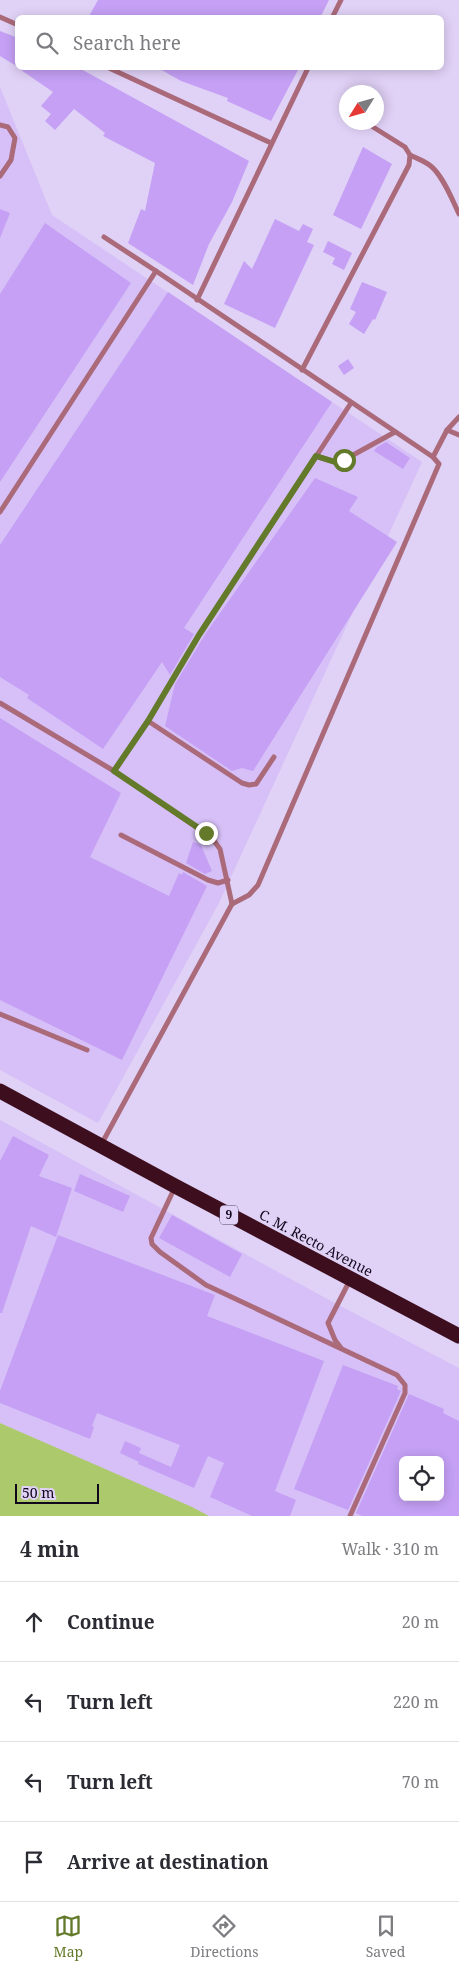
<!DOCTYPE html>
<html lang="en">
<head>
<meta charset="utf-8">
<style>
	body { margin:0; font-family:"Noto Serif",serif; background:#f2f2f3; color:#2b2b33 }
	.controls { position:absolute; right:15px; bottom:15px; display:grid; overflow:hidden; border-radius:8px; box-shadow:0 2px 12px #0003 }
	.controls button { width:45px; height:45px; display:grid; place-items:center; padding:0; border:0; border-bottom:1px solid #e1e1e2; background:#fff; color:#2b2b33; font:25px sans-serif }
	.compass { position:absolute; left:339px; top:85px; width:45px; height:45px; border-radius:50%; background:#fff; box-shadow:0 2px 12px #0003; rotate:233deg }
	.scale { position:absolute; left:15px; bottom:12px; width:84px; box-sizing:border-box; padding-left:5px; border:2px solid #11071c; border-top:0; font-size:14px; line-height:18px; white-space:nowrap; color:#11071c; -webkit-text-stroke:4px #e0d1f6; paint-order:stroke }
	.stop { position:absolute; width:15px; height:15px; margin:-11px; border:4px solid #647a2b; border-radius:50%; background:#fff }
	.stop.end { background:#647a2b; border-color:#fff; box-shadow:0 1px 5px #0008 }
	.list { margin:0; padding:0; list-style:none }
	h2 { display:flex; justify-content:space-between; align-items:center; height:65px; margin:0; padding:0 20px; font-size:21px }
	h2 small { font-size:16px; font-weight:400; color:#7c7c81 }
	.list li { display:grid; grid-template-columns:32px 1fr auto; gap:15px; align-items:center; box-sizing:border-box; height:80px; padding:0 20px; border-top:1px solid #e1e1e2 }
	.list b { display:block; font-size:19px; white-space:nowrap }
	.list em { font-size:16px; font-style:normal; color:#7c7c81 }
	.icon { flex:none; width:28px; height:28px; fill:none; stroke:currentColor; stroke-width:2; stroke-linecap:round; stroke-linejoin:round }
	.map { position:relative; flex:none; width:459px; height:1516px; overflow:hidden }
	.search { position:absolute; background:#fff; box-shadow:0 2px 12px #0003; left:15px; right:15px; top:15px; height:55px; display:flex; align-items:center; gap:12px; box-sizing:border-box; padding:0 18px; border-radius:8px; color:#7c7c81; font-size:19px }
	.sheet { height:385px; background:#fff }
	nav { display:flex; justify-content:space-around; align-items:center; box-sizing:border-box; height:70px; border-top:1px solid #e1e1e2; background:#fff; font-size:14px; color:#7c7c81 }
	nav a { display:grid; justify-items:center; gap:2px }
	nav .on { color:#647a2b }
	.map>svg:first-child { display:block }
</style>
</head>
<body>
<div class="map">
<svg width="459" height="1516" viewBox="0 0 459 1516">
	<rect width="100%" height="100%" fill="#e0d1f6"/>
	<g fill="#d6c0f7" fill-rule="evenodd">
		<path d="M 0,87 L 52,215 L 422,462 L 219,903 L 98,1123 L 0,1070 Z"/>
		<path d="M 0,1120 L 331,1301 L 459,1368 L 459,1516 L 209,1516 L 0,1423 ZM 403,1460 L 440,1460 L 440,1497 L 403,1497 Z"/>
	</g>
	<path fill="#acc96c" d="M 0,1423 L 192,1507 L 209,1516 L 0,1516 Z"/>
	<g fill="#c5a0f5" fill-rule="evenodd">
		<path d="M 98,0 L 329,0 L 320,18 L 88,18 Z"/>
		<path d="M 0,31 L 18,38 L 18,67 L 0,56 Z"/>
		<path d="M 18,68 L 79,68 L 249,161 L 232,202 L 209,244 L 193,285 L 128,243 L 141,209 L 145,211 L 155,163 L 103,136 L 105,133 L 74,109 L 55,130 L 45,121 L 51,114 L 41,106 L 53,92 Z"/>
		<path d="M 158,68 L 299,68 L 271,121 L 227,101 L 228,98 L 181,81 Z"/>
		<path d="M 363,147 L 392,164 L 361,229 L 333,215 Z"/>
		<path d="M 0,209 L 10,213 L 0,238 Z"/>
		<path d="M 275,219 L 299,231 L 303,224 L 313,229 L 307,242 L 314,245 L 275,328 L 224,304 L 244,261 L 252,269 Z"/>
		<path d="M 45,223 L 131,283 L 0,482 L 0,294 Z"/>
		<path d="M 328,241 L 352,253 L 344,270 L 332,264 L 335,258 L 323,252 Z"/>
		<path d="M 362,282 L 387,292 L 375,320 L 373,319 L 364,334 L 349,324 L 356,312 L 350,309 Z"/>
		<path d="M 168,292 L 332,402 L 184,628 L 194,634 L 170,675 L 162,662 L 103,749 L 27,698 L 29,695 L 0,677 L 0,545 Z"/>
		<path d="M 348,359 L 354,368 L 344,375 L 338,366 Z"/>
		<path d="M 386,442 L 410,458 L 403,469 L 374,451 L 377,447 Z"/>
		<path d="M 315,478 L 358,497 L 349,511 L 397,542 L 253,771 L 242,768 L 232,771 L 165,726 L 175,684 L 206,633 Z"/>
		<path d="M 0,718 L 121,793 L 90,857 L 169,896 L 179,873 L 182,875 L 183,872 L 207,886 L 122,1060 L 0,1000 Z"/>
		<path d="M 193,842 L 201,845 L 212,871 L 205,874 L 186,863 Z"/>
		<path d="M 13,1136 L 49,1155 L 39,1176 L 72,1188 L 56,1237 L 31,1226 L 2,1313 L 0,1313 L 0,1161 Z"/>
		<path d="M 80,1174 L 130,1196 L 123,1212 L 74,1191 Z"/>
		<path d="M 172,1215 L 242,1254 L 230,1277 L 159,1238 Z"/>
		<path d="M 58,1235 L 215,1295 L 207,1316 L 324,1361 L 275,1491 L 296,1500 L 290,1516 L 252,1516 L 210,1497 L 224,1463 L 208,1456 L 194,1488 L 138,1464 L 139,1462 L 120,1453 L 125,1441 L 141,1448 L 139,1453 L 171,1467 L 180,1445 L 97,1413 L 92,1426 L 94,1427 L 90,1439 L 0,1403 L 0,1391 Z"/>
		<path d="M 343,1365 L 398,1386 L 397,1389 L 401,1391 L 348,1510 L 294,1489 Z"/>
		<path d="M 409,1394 L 444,1409 L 443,1413 L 459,1421 L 459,1516 L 362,1516 L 356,1513 ZM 403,1460 L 440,1460 L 440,1497 L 403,1497 Z"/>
	</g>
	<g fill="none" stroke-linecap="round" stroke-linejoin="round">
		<g stroke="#aa6a7a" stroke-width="5">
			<path d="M 0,17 L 18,25"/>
			<path d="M 332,18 L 341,0"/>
			<path d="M 109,68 L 271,143"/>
			<path d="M 0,125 L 8,127 L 15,138 L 11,160 L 0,176"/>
			<path d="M 410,155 C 418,159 428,162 434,169 C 445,181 452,199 459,214"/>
			<path d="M 156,271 L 433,457 L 439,464 L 258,885 L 249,895 L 232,904"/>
			<path d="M 197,300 L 308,68"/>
			<path d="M 302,370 L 409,165 L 410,155 L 405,147 L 373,127"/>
			<path d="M 447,430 L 459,435"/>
			<path d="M 316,456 L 335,462 L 344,460 L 395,432"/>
			<path d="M 433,457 L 447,430 L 459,417"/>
			<path d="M 0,512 L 156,271 L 104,237"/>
			<path d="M 0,703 L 114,771 L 212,838 L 220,849 L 232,904 L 101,1145"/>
			<path d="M 148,721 L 242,783 L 249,785 L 256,784 L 274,757"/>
			<path d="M 114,771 L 148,721 L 199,635 L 351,403"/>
			<path d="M 121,835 L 208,880 L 218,883 L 228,880"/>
			<path d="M 0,1014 L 87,1050"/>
			<path d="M 175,1187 L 151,1238 L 152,1244 L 160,1252 L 206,1285 L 397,1375 L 405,1385 L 405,1393 L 350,1516"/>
			<path d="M 341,1348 L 335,1340 L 328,1323 L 350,1280"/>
		</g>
		<path stroke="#3d0e1e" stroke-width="15" d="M 0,1091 L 175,1186 L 459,1336"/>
	</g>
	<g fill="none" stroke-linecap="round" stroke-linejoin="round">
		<path stroke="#647a2b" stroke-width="6" d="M 206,833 L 114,771 L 148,721 L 199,635 L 316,456 L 335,462 L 344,460"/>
	</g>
	<g text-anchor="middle" stroke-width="4" stroke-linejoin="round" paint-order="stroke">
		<rect fill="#e0d1f6" stroke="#4f445d" stroke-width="1" x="220" y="1205.5" width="18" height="19" rx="4"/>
		<g font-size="12" font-weight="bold" fill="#11071c">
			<text x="229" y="1219">9</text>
		</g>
		<g font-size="14" fill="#11071c" stroke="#e0d1f6">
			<text transform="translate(316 1243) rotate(28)" y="5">C. M. Recto Avenue</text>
		</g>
	</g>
</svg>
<div class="controls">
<button><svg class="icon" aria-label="locate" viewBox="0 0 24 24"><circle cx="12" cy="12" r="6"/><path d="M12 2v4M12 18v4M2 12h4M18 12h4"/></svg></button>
</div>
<svg class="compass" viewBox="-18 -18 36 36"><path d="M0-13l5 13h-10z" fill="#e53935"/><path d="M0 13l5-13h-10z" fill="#7c7c81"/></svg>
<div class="scale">50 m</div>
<div class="stop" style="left:344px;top:460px"></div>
<div class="stop end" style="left:206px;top:833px"></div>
<div class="search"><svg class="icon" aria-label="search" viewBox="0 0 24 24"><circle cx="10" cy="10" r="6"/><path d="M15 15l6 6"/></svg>Search here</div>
</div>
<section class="sheet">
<h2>4 min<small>Walk · 310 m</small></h2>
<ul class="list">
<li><svg class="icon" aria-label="ahead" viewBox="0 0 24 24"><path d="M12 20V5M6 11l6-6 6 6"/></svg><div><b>Continue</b></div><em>20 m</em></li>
<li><svg class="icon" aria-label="left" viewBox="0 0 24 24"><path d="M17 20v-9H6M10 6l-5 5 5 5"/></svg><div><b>Turn left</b></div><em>220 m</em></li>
<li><svg class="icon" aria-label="left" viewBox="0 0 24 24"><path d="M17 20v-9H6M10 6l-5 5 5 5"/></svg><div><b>Turn left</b></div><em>70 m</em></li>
<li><svg class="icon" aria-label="arrive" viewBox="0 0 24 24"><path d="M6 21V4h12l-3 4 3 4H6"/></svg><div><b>Arrive at destination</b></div></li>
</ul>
</section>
<nav>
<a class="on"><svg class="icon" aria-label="map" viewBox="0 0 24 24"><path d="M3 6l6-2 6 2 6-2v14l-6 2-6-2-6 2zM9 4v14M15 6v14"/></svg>Map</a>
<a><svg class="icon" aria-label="directions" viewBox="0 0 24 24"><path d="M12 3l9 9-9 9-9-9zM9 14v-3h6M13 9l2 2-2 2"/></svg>Directions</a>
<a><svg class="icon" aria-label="saved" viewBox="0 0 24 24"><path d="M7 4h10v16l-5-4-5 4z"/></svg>Saved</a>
</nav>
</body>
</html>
